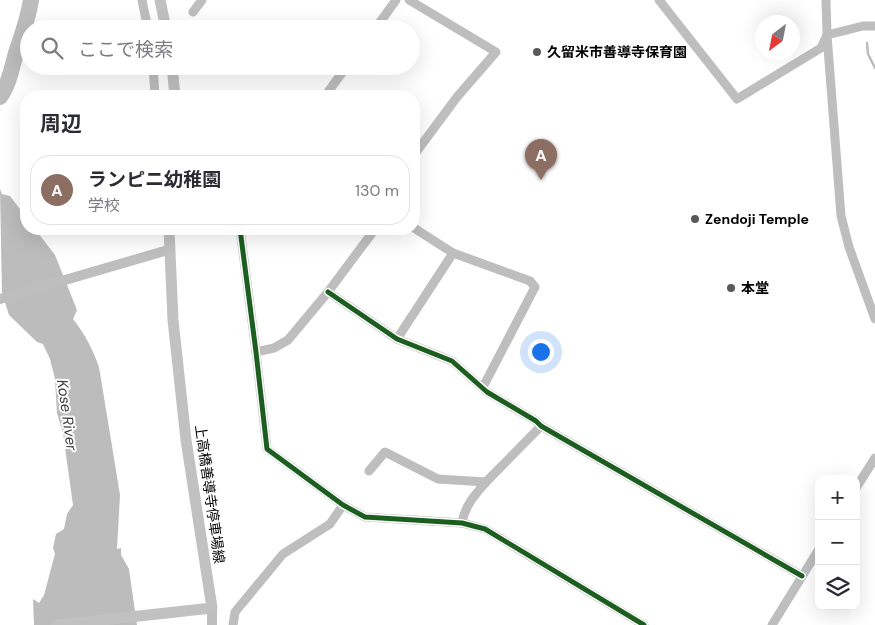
<!DOCTYPE html>
<html lang="ja">
<head>
<meta charset="utf-8">
<style>
	body { margin:0; font-family:"DM Sans","Noto Sans JP",sans-serif; background:#f2f2f3; color:#2b2b33 }
	.controls { position:absolute; right:15px; bottom:15px; display:grid; overflow:hidden; border-radius:10px; box-shadow:0 5px 20px #0002 }
	.controls button { width:45px; height:45px; display:grid; place-items:center; padding:0; border:0; border-bottom:1px solid #e1e1e2; background:#fff; color:#2b2b33; font:25px sans-serif }
	.compass { position:absolute; left:755px; top:15px; width:45px; height:45px; border-radius:50%; background:#fff; box-shadow:0 5px 20px #0002; rotate:212deg }
	.you { position:absolute; left:540px; top:351px; width:18px; height:18px; margin:-12px; border:4px solid #fff; border-radius:50%; background:#1a73e8; box-shadow:0 0 0 8px #1a73e833 }
	.badge { display:grid; place-items:center; width:32px; height:32px; border-radius:50%; background:#595959; color:#fff; font-size:16px; font-weight:700 }
	.pin { position:absolute; translate:-50% -41px; filter:drop-shadow(0 1px 2px #0008) }
	.pin::after { content:''; position:absolute; top:26px; width:18px; height:15px; background:inherit; clip-path:polygon(0 0,100% 0,50% 100%) }
	.list { margin:0; padding:0; list-style:none }
	h2 { display:flex; justify-content:space-between; align-items:center; height:65px; margin:0; padding:0 20px; font-size:21px }
	h2 small { font-size:16px; font-weight:400; color:#7c7c81 }
	.list li { display:grid; grid-template-columns:32px 1fr auto; gap:15px; align-items:center; box-sizing:border-box; height:70px; margin:0 10px 10px; padding:0 10px; border:1px solid #e1e1e2; border-radius:20px }
	.list b { display:block; font-size:19px; white-space:nowrap }
	.list p { margin:0; font-size:16px; white-space:nowrap; color:#7c7c81 }
	.list em { font-size:16px; font-style:normal; color:#7c7c81 }
	.icon { flex:none; width:28px; height:28px; fill:none; stroke:currentColor; stroke-width:2; stroke-linecap:round; stroke-linejoin:round }
	.map { position:relative; flex:none; width:875px; height:625px; overflow:hidden }
	.search { position:absolute; background:#fff; box-shadow:0 5px 20px #0002; left:20px; top:20px; width:400px; height:55px; display:flex; align-items:center; gap:12px; box-sizing:border-box; padding:0 18px; border-radius:28px; color:#7c7c81; font-size:19px }
	.panel { position:absolute; background:#fff; box-shadow:0 5px 20px #0002; left:20px; top:90px; width:400px; height:145px; border-radius:20px }
	.map>svg:first-child { display:block }
</style>
</head>
<body>
<div class="map">
<svg width="875" height="625" viewBox="0 0 875 625">
	<rect width="100%" height="100%" fill="#fff"/>
	<path fill="#bcbcbc" d="M 0,189 L 2,194 L 10,196 L 26,217 L 26,229 L 35,229 L 55,255 L 77,310 L 73,319 C 85,334 93,350 99,367 L 120,495 L 117,549 L 121,548 L 121,555 L 129,569 L 137,625 L 34,625 L 33,599 L 39,603 L 44,595 L 55,554 L 53,548 L 56,534 L 64,529 L 67,514 L 73,505 L 63,433 L 57,413 L 55,379 L 50,359 L 43,344 L 37,342 L 9,315 L 2,293 Z"/>
	<g fill="none" stroke-linecap="round" stroke-linejoin="round">
		<path stroke="#bcbcbc" stroke-width="2.5" d="M 867,43 L 868,54 L 875,68"/>
		<path stroke="#bcbcbc" stroke-width="16" d="M 0,97 C 9,85 12,67 16,53 C 22,35 28,19 31,0"/>
		<g stroke="#bebebe" stroke-width="9">
			<path d="M 142,0 L 148,29"/>
			<path d="M 409,0 L 496,52 L 457,97 L 414,155"/>
			<path d="M 659,0 L 737,99 L 821,48 L 827,35 L 863,26 L 875,26"/>
			<path d="M 826,0 L 827,35 L 841,216 L 849,247 L 875,319"/>
			<path d="M 193,12 L 202,0"/>
			<path d="M 375,29 L 396,0"/>
			<path d="M 153,66 L 155,96"/>
			<path d="M 325,96 L 347,66"/>
			<path d="M 414,228 L 453,253 L 530,281 L 535,287 L 483,387"/>
			<path d="M 240,229 L 256,352 L 267,449 L 343,505 L 365,517 L 462,523 L 485,529 L 644,625"/>
			<path d="M 328,292 L 397,339 L 452,361 L 487,392 L 536,421 L 541,426 L 802,576"/>
			<path d="M 397,339 L 453,253"/>
			<path d="M 256,352 L 274,348 L 288,340 L 328,292 L 375,229"/>
			<path d="M 369,471 L 385,452 L 438,479 L 486,482 L 541,426"/>
			<path d="M 856,488 L 875,458"/>
			<path d="M 462,523 C 465,505 475,495 486,482"/>
			<path d="M 233,625 L 235,612 L 283,554 L 330,524 L 343,505"/>
			<path d="M 772,625 L 819,549"/>
		</g>
		<g stroke="#bebebe" stroke-width="10">
			<path d="M 0,299 L 168,250"/>
			<path d="M 212,625 L 212,608"/>
		</g>
		<g stroke="#c1c1c1" stroke-width="11">
			<path d="M 160,0 L 166,29"/>
			<path d="M 172,66 L 175,96"/>
			<path d="M 57,625 L 212,608 L 186,440 L 173,320 L 169,229"/>
		</g>
		<g stroke="#fff" stroke-width="8">
			<g id="cycleway">
				<path d="M 240,229 L 256,352 L 267,449 L 343,505 L 365,517 L 462,523 L 485,529 L 644,625"/>
				<path d="M 328,292 L 397,339 L 452,361 L 487,392 L 536,421 L 541,426 L 802,576"/>
			</g>
		</g>
		<use href="#cycleway" stroke="#1b5e20" stroke-width="5"/>
	</g>
	<g fill="#595959" stroke="#fff" stroke-width="2">
		<circle cx="537" cy="52" r="5"/>
		<circle cx="695" cy="219" r="5"/>
		<circle cx="731" cy="288" r="5"/>
	</g>
	<g text-anchor="middle" stroke-width="4" stroke-linejoin="round" paint-order="stroke">
		<g font-size="14" font-weight="bold" fill="#000" stroke="#fff" text-anchor="start">
			<text x="547" y="57">久留米市善導寺保育園</text>
			<text x="705" y="224">Zendoji Temple</text>
			<text x="741" y="293">本堂</text>
		</g>
		<g font-size="14" fill="#000" stroke="#fff">
			<text transform="translate(210 494) rotate(82)" y="5">上高橋善導寺停車場線</text>
		</g>
		<g font-size="15" font-style="italic" fill="#404040" stroke="#fff">
			<text transform="translate(67 415) rotate(82)" y="5">Kose River</text>
		</g>
	</g>
</svg>
<div class="controls">
<button>+</button>
<button>−</button>
<button><svg class="icon" aria-label="layers" viewBox="0 0 24 24"><path d="M12 4l9 5-9 5-9-5zM3 14l9 5 9-5"/></svg></button>
</div>
<svg class="compass" viewBox="-18 -18 36 36"><path d="M0-13l5 13h-10z" fill="#e53935"/><path d="M0 13l5-13h-10z" fill="#7c7c81"/></svg>
<div class="you"></div>
<div class="pin badge" style="left:541px;top:180px;background:#8d6e63">A</div>
<div class="search"><svg class="icon" aria-label="search" viewBox="0 0 24 24"><circle cx="10" cy="10" r="6"/><path d="M15 15l6 6"/></svg>ここで検索</div>
<section class="panel">
<h2>周辺<small></small></h2>
<ul class="list">
<li><span class="badge" style="background:#8d6e63">A</span><div><b>ランピニ幼稚園</b><p>学校</p></div><em>130 m</em></li>
</ul>
</section>
</div>
</body>
</html>
